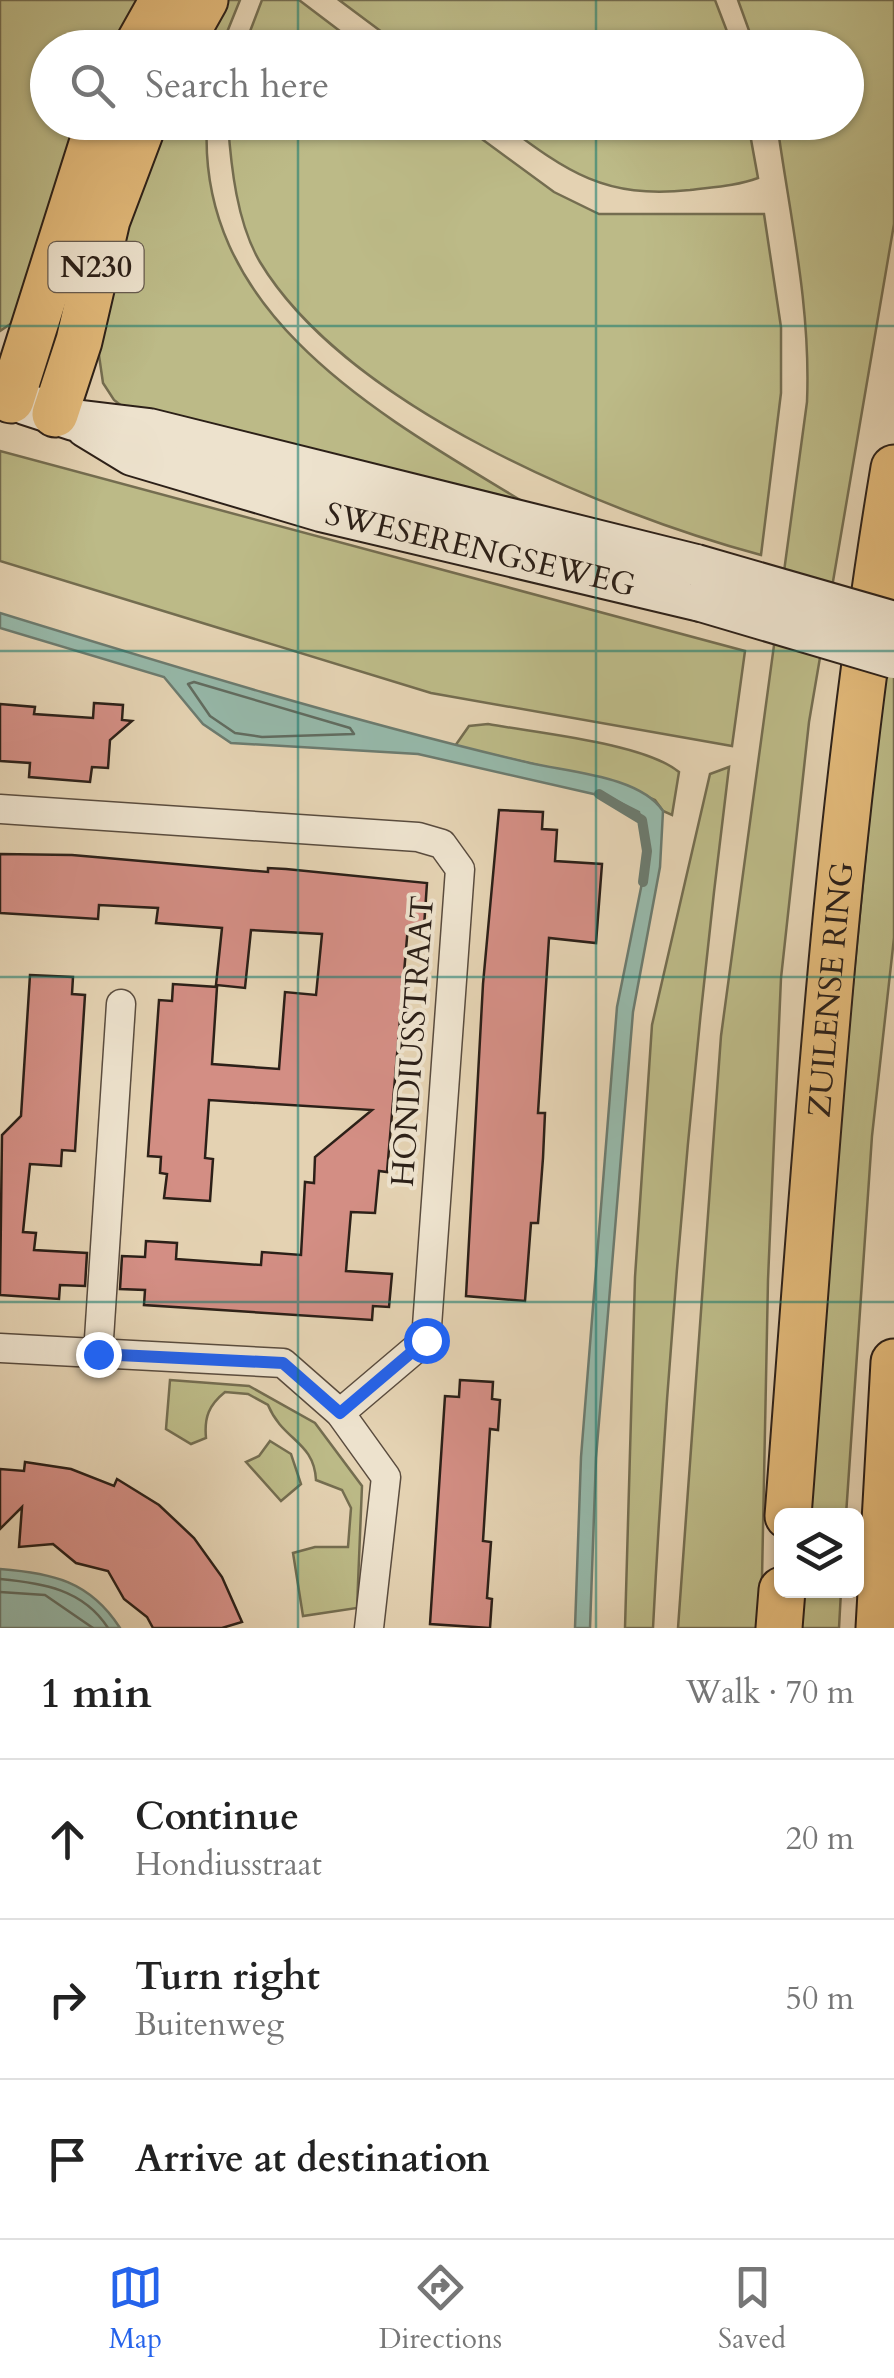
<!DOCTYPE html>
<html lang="en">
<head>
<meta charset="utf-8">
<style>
	body { margin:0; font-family:Cardo,serif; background:#f6f6f6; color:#222 }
	.controls { position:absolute; right:30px; bottom:30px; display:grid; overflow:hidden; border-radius:15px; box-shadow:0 2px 8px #0004 }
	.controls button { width:90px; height:90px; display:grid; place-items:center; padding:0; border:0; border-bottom:2px solid #e0e0e0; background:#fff; color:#222; font:50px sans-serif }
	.stop { position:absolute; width:30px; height:30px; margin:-22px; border:8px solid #2563eb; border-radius:50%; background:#fff }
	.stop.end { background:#2563eb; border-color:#fff; box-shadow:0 2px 10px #0008 }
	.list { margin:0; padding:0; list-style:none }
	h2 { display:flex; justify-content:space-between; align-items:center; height:130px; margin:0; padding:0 40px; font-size:42px }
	h2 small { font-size:32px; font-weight:400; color:#767676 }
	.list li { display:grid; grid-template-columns:65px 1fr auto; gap:30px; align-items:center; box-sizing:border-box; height:160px; padding:0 40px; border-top:2px solid #e0e0e0 }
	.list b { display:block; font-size:38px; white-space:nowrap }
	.list p { margin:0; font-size:32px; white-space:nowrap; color:#767676 }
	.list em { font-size:32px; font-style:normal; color:#767676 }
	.icon { flex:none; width:55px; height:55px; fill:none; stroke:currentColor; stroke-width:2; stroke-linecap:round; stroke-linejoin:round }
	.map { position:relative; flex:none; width:894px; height:1628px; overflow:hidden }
	.search { position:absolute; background:#fff; box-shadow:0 2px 8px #0004; left:30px; right:30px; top:30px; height:110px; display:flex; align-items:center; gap:25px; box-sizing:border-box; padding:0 35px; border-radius:55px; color:#767676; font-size:38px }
	.sheet { height:610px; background:#fff }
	nav { display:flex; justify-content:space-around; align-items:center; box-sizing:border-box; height:140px; border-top:2px solid #e0e0e0; background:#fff; font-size:28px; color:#767676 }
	nav a { display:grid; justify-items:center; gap:5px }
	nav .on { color:#2563eb }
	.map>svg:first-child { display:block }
</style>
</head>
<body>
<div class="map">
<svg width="894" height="1628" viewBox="0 0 894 1628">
	<rect width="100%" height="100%" fill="#e4d2b2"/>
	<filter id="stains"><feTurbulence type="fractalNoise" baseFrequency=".002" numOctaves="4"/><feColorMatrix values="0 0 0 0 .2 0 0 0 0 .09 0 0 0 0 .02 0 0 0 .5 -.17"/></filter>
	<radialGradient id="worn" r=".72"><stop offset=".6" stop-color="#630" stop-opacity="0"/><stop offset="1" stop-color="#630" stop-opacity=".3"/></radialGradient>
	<g fill="#bcba87" stroke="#746d50" stroke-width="2.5">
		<path d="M 0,0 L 146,0 L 119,47 L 48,48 L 48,122 L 86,123 L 18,319 L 0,331 Z"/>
		<path d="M 224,0 L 240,0 L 221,47 L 198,48 Z"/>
		<path d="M 262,0 L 299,0 L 361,47 L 244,47 Z"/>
		<path d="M 339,0 L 715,0 L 733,47 L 402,47 Z"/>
		<path d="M 738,0 L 894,0 L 894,224 L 809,722 L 781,978 L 768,1280 L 761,1628 L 678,1628 L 721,1036 L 807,402 C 811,306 790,217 777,123 L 846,122 L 846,48 L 755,47 Z"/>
		<path d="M 160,123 L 207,123 C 196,323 395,423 540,512 L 131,413 L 114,400 L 103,383 L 95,328 Z"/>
		<path d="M 228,123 L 460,123 L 554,192 L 599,214 L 764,214 L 781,327 L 781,393 L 761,555 C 604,513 347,406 260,262 C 237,223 231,167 228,123 Z"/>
		<path d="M 502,123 L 748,123 L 758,178 C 736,186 713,187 690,190 C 604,199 568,172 502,123 Z"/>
		<path d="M 0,451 L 745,651 L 732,746 L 431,693 L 0,561 Z"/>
		<path d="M 894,615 L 894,938 L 872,1136 L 846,1515 L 807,1516 L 843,1086 L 882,688 Z"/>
		<path d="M 488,724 C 536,733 644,743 679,772 L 672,815 L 663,811 L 655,800 L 615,783 L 455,746 L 469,726 Z"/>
		<path d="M 729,767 C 693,1054 668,1339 653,1628 L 625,1628 L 635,1277 L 652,1025 L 710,774 Z"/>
		<path d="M 170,1380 L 249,1386 L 315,1423 L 362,1486 L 357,1608 L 303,1616 L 293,1553 L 315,1547 L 348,1547 L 351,1508 L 342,1490 L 316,1480 C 314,1441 283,1441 268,1405 L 248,1394 L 225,1392 C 209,1405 204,1417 206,1438 L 191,1444 L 166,1429 Z"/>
		<path d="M 270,1441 L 291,1454 L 301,1484 L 281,1501 L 246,1462 L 259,1456 Z"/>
		<path d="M 801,1591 L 841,1591 L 839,1628 L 798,1628 Z"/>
	</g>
	<g fill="#96b8a9" stroke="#6c7b6f" stroke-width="2.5">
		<path d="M 0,613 C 175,667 351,721 530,763 C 568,772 640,776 663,811 L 660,867 L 633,1012 L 596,1458 L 590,1628 L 575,1628 L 581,1457 L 617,1007 L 646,863 L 639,812 L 611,798 L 418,754 L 231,743 L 203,724 L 164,677 L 0,628 Z"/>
		<path d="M 0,1569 C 52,1573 90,1581 120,1628 L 0,1628 Z"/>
	</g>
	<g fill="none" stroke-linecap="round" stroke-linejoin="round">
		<g stroke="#616c60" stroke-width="2.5">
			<path d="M 194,682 L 350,728 L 354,734 L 262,737 L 235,733 L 210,716 L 188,684 Z"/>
			<path d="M 0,1579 C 42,1583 83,1589 108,1628"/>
			<path d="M 0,1592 L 45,1595 L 93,1628"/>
		</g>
		<path stroke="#6c7b6f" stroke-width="10" d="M 599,794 L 642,820 L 647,851 L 643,882"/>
	</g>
	<g fill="#d38e84" stroke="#2c2018" stroke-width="2.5">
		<path d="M 94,703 L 123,705 L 122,720 L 132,721 L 110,740 L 108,768 L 92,767 L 90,782 L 29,777 L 30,763 L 0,761 L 0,704 L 35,707 L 34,714 L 93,718 Z"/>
		<path d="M 499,810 L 543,812 L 542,829 L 557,830 L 555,861 L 602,864 L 596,943 L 549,938 L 538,1113 L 545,1113 L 543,1158 L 538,1223 L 531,1223 L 525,1301 L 466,1296 L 483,984 Z"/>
		<path d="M 0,854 L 72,855 L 268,872 L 268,868 L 286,869 L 427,883 L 424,927 L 408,926 L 387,1172 L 379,1171 L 375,1213 L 351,1212 L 346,1271 L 392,1274 L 389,1307 L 373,1306 L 372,1320 L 144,1305 L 145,1290 L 120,1289 L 122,1256 L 145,1257 L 146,1241 L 177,1243 L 176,1259 L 261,1265 L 262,1252 L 301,1255 L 305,1182 L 314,1183 L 315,1157 L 372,1110 L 209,1100 L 205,1158 L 213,1159 L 210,1201 L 164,1198 L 167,1174 L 160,1173 L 161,1157 L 148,1156 L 159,1000 L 172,1001 L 173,984 L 217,987 L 212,1064 L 279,1069 L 285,992 L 316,995 L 322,934 L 251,930 L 245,988 L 216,985 L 222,928 L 156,923 L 158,908 L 99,905 L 98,919 L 0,913 Z"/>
		<path d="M 30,975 L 73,977 L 72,994 L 85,995 L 75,1151 L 62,1150 L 61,1166 L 30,1164 L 23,1232 L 36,1233 L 34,1250 L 87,1253 L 85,1286 L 60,1285 L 59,1299 L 0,1295 L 2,1135 L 21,1116 Z"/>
		<path d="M 460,1380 L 493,1382 L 492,1399 L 500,1400 L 498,1430 L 490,1429 L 483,1541 L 491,1542 L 487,1598 L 492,1599 L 490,1628 L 430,1624 L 445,1396 L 459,1397 Z"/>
		<path d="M 25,1462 L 71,1469 L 114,1486 L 117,1479 L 159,1505 L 194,1538 L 222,1577 L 242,1622 L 222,1628 L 153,1628 L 147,1617 L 124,1599 L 108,1571 L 76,1563 L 53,1544 L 19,1547 L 22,1507 L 0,1529 L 0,1469 L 24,1471 Z"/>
	</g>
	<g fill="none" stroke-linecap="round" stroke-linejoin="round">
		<g stroke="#5a4c3e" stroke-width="31">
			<g id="street">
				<path d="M 0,809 L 418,837 L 442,844 L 460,869 L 426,1340 L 340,1413"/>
				<path d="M 0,1348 L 283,1363 L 340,1413 L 386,1477 L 369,1628"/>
				<path d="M 98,1354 L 121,1004"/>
			</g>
		</g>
		<g stroke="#2c2018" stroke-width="44">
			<g id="secondary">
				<path d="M 25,404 L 74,420 L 149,429 L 696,565"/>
				<path id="s1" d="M 86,427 L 132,455 L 321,511 L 701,601"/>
			</g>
		</g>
		<g stroke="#2c2018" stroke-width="49">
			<g id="primary">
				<path d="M 136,48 L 163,0"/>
				<path d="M 178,48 L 205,0"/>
				<path d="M 11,400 L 99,122"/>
				<path d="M 55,414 L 79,341 L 107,220 L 144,122"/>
				<path id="s2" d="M 788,1516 C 815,1166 836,814 894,468"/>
				<path d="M 779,1628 L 782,1590"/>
				<path d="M 879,1628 L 894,1362"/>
			</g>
		</g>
		<use href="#street" stroke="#ede2cd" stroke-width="28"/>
		<use href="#secondary" stroke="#ede2cd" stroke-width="40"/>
		<use href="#primary" stroke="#e2b979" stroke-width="45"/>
		<g stroke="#2c2018" stroke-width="44" stroke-linecap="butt">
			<g id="secondary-bridge">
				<path d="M 696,565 L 894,622"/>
				<path d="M 701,601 L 894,658"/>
			</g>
		</g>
		<use href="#secondary-bridge" stroke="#ede2cd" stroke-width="40"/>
	</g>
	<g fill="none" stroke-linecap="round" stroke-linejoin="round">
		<path stroke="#2563eb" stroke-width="12" d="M 98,1354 L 283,1363 L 340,1413 L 426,1340"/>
	</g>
	<path fill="none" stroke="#0f766e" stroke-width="2.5" stroke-opacity="0.55" d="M 298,0 L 298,48M 596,0 L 596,48M 298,122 L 298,1628M 596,122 L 596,1628M 0,326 L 894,326M 0,651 L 894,651M 0,977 L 894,977M 0,1302 L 894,1302"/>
	<g text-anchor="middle" stroke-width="8" stroke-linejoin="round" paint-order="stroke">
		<rect fill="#ede2cd" stroke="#665a4e" stroke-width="2.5" x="48.5" y="242" width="95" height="50" rx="8"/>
		<g font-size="30" font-weight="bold" fill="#2c2018">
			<text x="96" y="277">N230</text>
		</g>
		<g font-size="32" fill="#2c2018" stroke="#ede2cd">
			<text dy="11" stroke="none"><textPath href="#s1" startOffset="415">SWESERENGSEWEG</textPath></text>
			<text dy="11" stroke="none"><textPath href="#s2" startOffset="528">ZUILENSE RING</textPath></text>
			<text transform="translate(412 1041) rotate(-86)" y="11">HONDIUSSTRAAT</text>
		</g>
	</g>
	<rect width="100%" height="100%" filter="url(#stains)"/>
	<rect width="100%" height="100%" fill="url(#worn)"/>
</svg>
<div class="controls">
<button><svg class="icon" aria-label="layers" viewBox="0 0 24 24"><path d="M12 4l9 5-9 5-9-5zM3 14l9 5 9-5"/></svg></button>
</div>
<div class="stop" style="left:426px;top:1340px"></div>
<div class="stop end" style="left:98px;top:1354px"></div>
<div class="search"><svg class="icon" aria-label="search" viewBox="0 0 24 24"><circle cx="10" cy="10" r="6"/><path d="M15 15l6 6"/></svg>Search here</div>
</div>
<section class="sheet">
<h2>1 min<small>Walk · 70 m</small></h2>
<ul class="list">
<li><svg class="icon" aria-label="ahead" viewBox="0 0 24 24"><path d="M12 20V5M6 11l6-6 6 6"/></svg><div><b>Continue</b><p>Hondiusstraat</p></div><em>20 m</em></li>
<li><svg class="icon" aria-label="right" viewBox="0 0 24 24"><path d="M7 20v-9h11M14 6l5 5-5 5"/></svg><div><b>Turn right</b><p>Buitenweg</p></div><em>50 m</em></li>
<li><svg class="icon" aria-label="arrive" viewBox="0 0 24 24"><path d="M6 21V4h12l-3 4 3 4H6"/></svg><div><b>Arrive at destination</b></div></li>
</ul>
</section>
<nav>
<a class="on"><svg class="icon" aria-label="map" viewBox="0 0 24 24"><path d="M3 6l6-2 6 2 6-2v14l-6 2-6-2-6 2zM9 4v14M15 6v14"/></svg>Map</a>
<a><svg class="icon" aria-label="directions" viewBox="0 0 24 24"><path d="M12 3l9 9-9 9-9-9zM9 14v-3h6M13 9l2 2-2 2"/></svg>Directions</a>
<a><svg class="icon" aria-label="saved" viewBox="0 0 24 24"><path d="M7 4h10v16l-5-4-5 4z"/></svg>Saved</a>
</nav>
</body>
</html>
